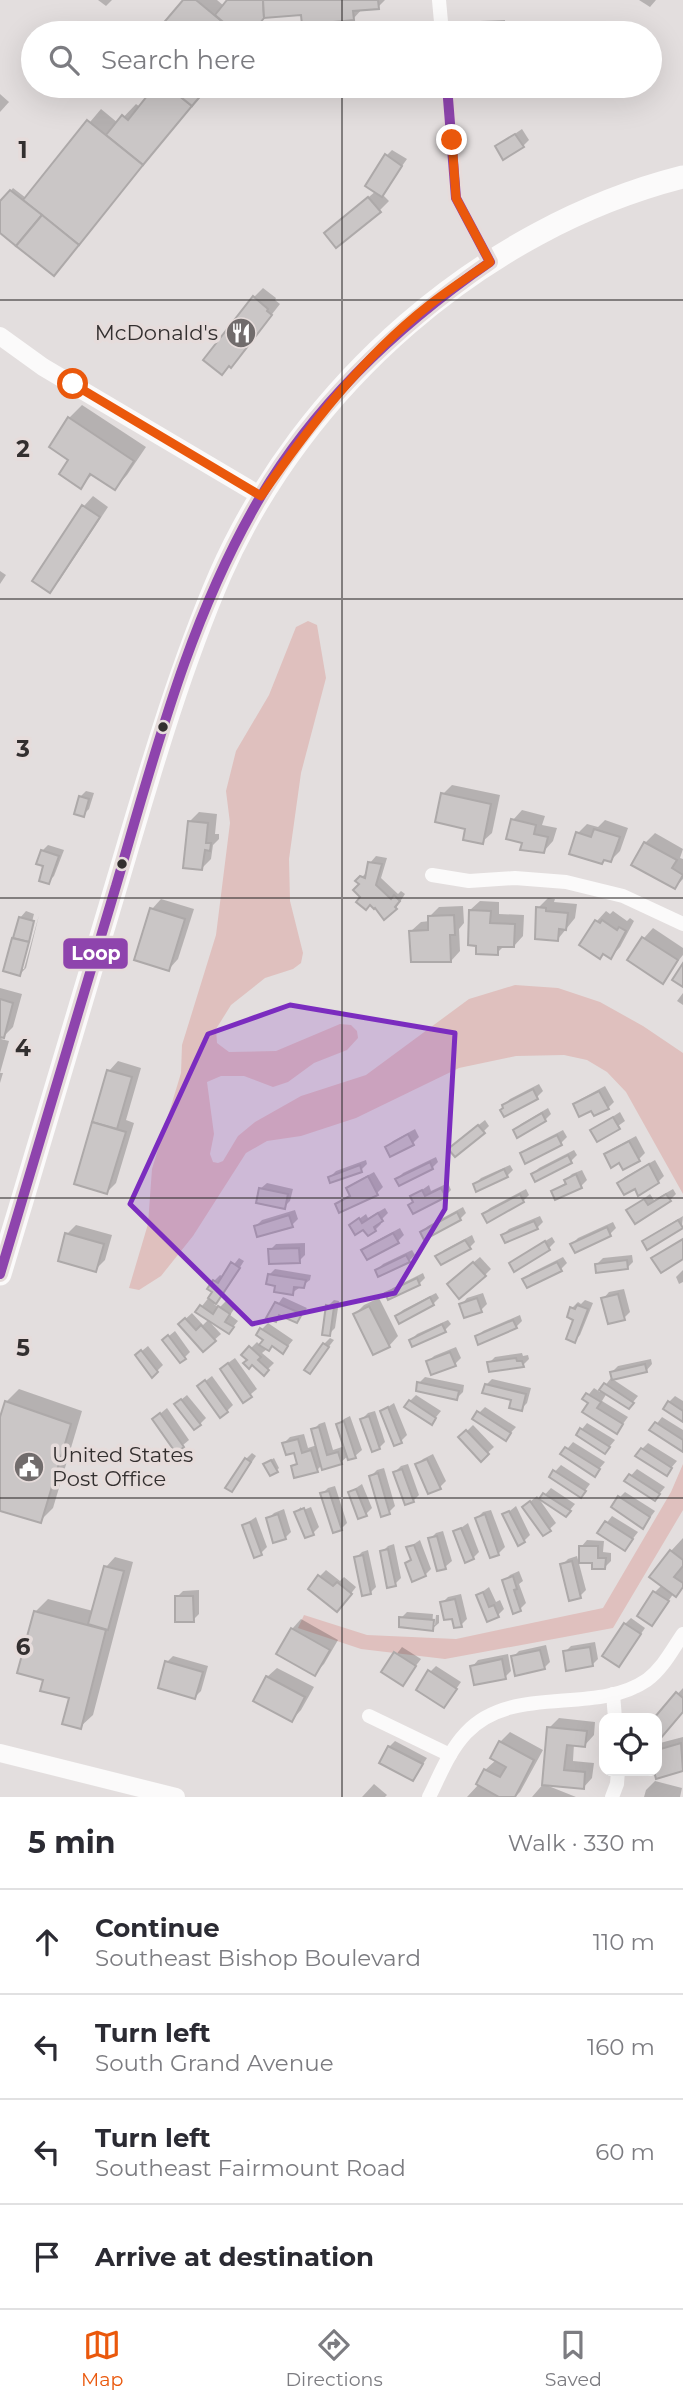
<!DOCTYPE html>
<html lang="en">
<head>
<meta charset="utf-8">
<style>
	body { margin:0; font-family:Montserrat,sans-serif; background:#f7f7f7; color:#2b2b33 }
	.controls { position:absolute; right:21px; bottom:21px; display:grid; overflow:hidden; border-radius:14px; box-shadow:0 7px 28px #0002 }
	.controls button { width:63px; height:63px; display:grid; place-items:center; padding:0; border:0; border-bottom:2px solid #e1e1e2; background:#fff; color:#2b2b33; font:35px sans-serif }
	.stop { position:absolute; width:21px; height:21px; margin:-16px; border:5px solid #ea580c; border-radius:50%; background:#fff }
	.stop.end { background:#ea580c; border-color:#fff; box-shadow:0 2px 7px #0008 }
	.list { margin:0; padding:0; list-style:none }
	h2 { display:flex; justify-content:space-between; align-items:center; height:91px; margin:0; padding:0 28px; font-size:30px }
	h2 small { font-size:23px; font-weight:400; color:#7c7c81 }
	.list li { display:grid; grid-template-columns:46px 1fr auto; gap:21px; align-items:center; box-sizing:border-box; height:105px; padding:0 28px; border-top:2px solid #e1e1e2 }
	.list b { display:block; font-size:26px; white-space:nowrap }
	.list p { margin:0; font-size:23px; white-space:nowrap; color:#7c7c81 }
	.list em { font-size:23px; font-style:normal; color:#7c7c81 }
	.icon { flex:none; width:38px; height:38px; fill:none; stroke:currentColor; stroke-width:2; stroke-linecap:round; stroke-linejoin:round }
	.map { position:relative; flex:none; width:683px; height:1797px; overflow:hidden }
	.search { position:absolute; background:#fff; box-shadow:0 7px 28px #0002; left:21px; right:21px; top:21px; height:77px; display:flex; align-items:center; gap:18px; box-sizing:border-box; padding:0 24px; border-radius:38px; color:#7c7c81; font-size:26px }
	.sheet { height:511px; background:#fff }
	nav { display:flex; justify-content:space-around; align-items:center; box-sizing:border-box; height:98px; border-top:2px solid #e1e1e2; background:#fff; font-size:19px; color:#7c7c81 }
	nav a { display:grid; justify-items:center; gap:4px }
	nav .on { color:#ea580c }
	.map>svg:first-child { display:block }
</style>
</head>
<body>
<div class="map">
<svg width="683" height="1797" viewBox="0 0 683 1797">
	<rect width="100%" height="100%" fill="#e3dede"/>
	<g fill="#dfc0be">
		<path d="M 308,621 L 317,625 L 326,678 L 301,773 L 289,859 L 290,901 L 303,953 L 301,963 L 293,969 L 265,978 L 231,1005 L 216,1029 L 217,1043 L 229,1052 L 276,1051 L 340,1024 L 351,1025 L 357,1031 L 358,1038 L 347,1050 L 314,1063 L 288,1082 L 273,1087 L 244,1076 L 221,1076 L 207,1082 L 214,1134 L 210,1154 L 213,1162 L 218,1163 L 223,1161 L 238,1136 L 255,1122 L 301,1096 L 366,1075 L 469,999 L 515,985 L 558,988 L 600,1002 L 643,1026 L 683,1053 L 683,1194 L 626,1092 L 607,1072 L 587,1060 L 564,1055 L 516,1056 L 459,1068 L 356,1118 L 301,1136 L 267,1141 L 246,1153 L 193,1236 L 161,1276 L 139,1290 L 129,1288 L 148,1224 L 152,1169 L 181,1073 L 182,1045 L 216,935 L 230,823 L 226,791 L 236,751 L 269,695 L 296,627 Z"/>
		<path d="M 683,1464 L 683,1510 L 613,1628 L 445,1659 L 361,1649 L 298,1628 L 304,1615 L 367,1635 L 456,1639 L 603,1608 L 671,1492 Z"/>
	</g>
	<g fill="#0003">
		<path d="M 98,0 L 112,0 L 106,6 Z"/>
		<path d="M 185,0 L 217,0 L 224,6 L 229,0 L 385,0 L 378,7 L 363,8 L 353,19 L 303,13 L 265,16 L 251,33 L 158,33 Z"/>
		<path d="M 639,0 L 656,0 L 650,7 Z"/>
		<path d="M 505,20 L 505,33 L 471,33 L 480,21 Z"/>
		<path d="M 158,86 L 208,86 L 88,233 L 0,231 L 0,204 L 13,188 L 26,198 L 101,109 L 118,123 L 136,104 L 140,107 Z"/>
		<path d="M 0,94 L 9,102 L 0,112 Z"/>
		<path d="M 522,129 L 529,140 L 523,146 L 497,146 Z"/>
		<path d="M 392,150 L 407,159 L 382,194 L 389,201 L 379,211 L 326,233 L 376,191 L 386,156 Z"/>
		<path d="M 263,288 L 276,298 L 275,300 L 280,304 L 231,366 L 254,297 Z"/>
		<path d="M 82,405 L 146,447 L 127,475 L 115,488 L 93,474 L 80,486 L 71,459 L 69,418 Z"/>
		<path d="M 93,496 L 108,507 L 59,581 L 50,591 L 35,581 L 84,506 Z"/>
		<path d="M 0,571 L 6,575 L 0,584 Z"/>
		<path d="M 452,785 L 500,795 L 492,833 L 482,842 L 467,827 L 443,794 Z"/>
		<path d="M 86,791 L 94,793 L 89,809 L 83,815 L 80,797 Z"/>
		<path d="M 522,810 L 545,816 L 542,825 L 557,828 L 553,841 L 544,851 L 524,841 L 513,820 Z"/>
		<path d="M 199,812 L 217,814 L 215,834 L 219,834 L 219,839 L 213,845 L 211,859 L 202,868 L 189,822 Z"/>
		<path d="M 605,820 L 628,828 L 620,851 L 611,860 L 606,859 L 602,863 L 578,833 L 587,824 L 598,827 Z"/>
		<path d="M 655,833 L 683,849 L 680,858 L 683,859 L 683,879 L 675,887 L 645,843 Z"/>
		<path d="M 48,845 L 64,850 L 54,876 L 48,882 L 42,851 Z"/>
		<path d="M 376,856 L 387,858 L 381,878 L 398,894 L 401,891 L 405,894 L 396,908 L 375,905 L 363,896 L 361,884 L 358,881 L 369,870 L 370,863 Z"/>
		<path d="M 548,898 L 555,899 L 554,902 L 577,904 L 575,918 L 558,939 L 538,908 Z"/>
		<path d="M 161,899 L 194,909 L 178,959 L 169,969 L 152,909 Z"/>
		<path d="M 480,901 L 499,902 L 499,914 L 524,915 L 523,936 L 514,946 L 505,945 L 497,953 L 470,910 Z"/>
		<path d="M 463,906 L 464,923 L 459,929 L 460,951 L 451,961 L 411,931 L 421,922 L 430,921 L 429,917 L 439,907 Z"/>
		<path d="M 26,911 L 34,914 L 20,969 L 24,969 L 39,915 L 26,968 L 20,974 L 5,970 L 20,918 Z"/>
		<path d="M 606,911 L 610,914 L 613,911 L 627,921 L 630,918 L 634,921 L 620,947 L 611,957 L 581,944 L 597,921 Z"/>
		<path d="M 653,928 L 683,948 L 683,955 L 662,981 L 629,960 L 644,938 Z"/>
		<path d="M 0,988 L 22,994 L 13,1027 L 1,1039 L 9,1041 L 0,1073 L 3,1073 L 0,1083 Z"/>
		<path d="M 683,993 L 683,1005 L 677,1001 Z"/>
		<path d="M 118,1061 L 141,1068 L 126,1120 L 134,1123 L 116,1183 L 107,1192 L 76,1183 L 109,1071 Z"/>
		<path d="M 539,1084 L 543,1091 L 537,1097 L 505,1108 L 504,1105 L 510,1099 Z"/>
		<path d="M 605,1086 L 614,1102 L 608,1108 L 592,1109 L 575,1105 L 581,1099 Z"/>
		<path d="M 548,1108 L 551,1114 L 545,1120 L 515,1130 L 521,1124 Z"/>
		<path d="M 620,1112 L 625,1121 L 598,1140 L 592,1130 Z"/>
		<path d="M 485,1120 L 489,1126 L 483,1132 L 456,1143 Z"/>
		<path d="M 415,1129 L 419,1137 L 413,1143 L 387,1147 L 393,1141 Z"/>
		<path d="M 563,1130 L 567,1137 L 561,1143 L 522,1154 L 528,1148 Z"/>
		<path d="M 636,1136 L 645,1153 L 639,1159 L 620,1161 L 606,1155 L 612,1149 Z"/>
		<path d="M 574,1150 L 577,1155 L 571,1161 L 533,1174 L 539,1168 Z"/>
		<path d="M 436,1157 L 438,1162 L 432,1168 L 397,1179 L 403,1173 Z"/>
		<path d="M 366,1160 L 367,1164 L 361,1170 L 330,1177 L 336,1171 Z"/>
		<path d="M 655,1160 L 664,1176 L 658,1182 L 635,1187 L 619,1183 L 625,1177 Z"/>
		<path d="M 510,1165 L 513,1170 L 507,1176 L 475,1184 L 481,1178 Z"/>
		<path d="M 582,1170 L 587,1180 L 581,1186 L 553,1191 L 567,1182 L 566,1180 L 572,1174 Z"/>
		<path d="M 374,1172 L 383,1187 L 377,1193 L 337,1205 L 351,1194 L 348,1189 L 354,1183 Z"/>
		<path d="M 267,1183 L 293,1189 L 290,1201 L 284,1207 L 260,1189 Z"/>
		<path d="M 448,1183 L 451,1190 L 445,1196 L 414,1201 L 412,1197 L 429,1185 L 431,1191 Z"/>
		<path d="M 526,1189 L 529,1195 L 523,1201 L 484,1214 L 490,1208 Z"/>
		<path d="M 673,1189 L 676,1194 L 670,1200 L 629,1210 L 650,1194 L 654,1200 Z"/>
		<path d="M 463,1207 L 466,1213 L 460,1219 L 422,1232 L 428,1226 Z"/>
		<path d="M 385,1208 L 388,1213 L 380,1221 L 381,1224 L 375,1230 L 351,1225 L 366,1214 L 368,1218 Z"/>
		<path d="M 295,1210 L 298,1219 L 292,1225 L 256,1226 L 262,1220 Z"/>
		<path d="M 540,1216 L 543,1222 L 537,1228 L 503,1235 L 509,1229 Z"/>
		<path d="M 683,1216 L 682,1226 L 644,1242 L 650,1236 Z"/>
		<path d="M 613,1222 L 616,1228 L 610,1234 L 572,1244 L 578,1238 Z"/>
		<path d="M 76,1225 L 112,1235 L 105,1260 L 95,1270 L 67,1234 Z"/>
		<path d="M 400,1228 L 404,1235 L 398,1241 L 364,1250 L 370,1244 Z"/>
		<path d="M 472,1235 L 475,1242 L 469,1248 L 438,1256 L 444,1250 Z"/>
		<path d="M 552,1237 L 555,1242 L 549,1248 L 511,1264 L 517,1258 Z"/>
		<path d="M 305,1243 L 305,1255 L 299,1261 L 270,1250 L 276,1244 Z"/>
		<path d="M 412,1250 L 415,1255 L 409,1261 L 377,1270 L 383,1264 Z"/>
		<path d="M 632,1255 L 633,1262 L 627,1268 L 597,1264 L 603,1258 Z"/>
		<path d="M 480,1257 L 491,1269 L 485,1275 L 455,1278 Z"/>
		<path d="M 563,1257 L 567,1263 L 561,1269 L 524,1279 L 531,1273 Z"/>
		<path d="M 239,1258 L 244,1261 L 222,1296 L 214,1304 L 219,1308 L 226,1301 L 235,1308 L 230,1315 L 238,1321 L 229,1332 L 198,1311 L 214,1291 L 214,1281 L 220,1275 L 224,1277 Z"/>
		<path d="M 275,1269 L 311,1275 L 310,1280 L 292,1293 L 277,1284 L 269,1275 Z"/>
		<path d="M 683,1270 L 683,1282 L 679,1284 L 676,1277 Z"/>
		<path d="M 423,1273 L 425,1278 L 419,1284 L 387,1294 L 393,1288 Z"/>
		<path d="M 624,1289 L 630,1312 L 624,1318 L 603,1299 L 609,1292 Z"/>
		<path d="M 436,1293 L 439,1298 L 433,1304 L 397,1316 L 403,1310 Z"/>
		<path d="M 483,1293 L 487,1304 L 481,1310 L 461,1305 L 467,1298 Z"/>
		<path d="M 283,1297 L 307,1308 L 297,1321 L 281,1314 L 276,1320 L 269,1317 Z"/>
		<path d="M 379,1298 L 398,1336 L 389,1346 L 355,1314 L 364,1305 Z"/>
		<path d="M 334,1300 L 339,1301 L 335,1328 L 329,1334 L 328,1306 Z"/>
		<path d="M 585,1300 L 593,1303 L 580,1335 L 574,1341 L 575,1319 L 572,1308 L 578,1302 L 581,1304 Z"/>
		<path d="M 192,1313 L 203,1325 L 208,1320 L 221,1334 L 203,1350 L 180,1324 Z"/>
		<path d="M 520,1315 L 522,1321 L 516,1327 L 477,1337 L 483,1331 Z"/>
		<path d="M 448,1320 L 451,1324 L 445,1330 L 411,1340 L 417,1334 Z"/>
		<path d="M 268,1323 L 293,1340 L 283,1352 L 272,1345 L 262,1353 L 274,1363 L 264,1373 L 244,1355 L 257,1342 L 261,1346 L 265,1339 L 262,1329 Z"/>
		<path d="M 175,1331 L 190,1352 L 184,1358 L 164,1340 Z"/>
		<path d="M 330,1338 L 334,1340 L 310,1371 L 324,1344 Z"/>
		<path d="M 148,1346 L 163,1365 L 157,1371 L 137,1355 Z"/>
		<path d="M 456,1347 L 461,1358 L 455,1364 L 428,1362 L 434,1356 Z"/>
		<path d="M 522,1353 L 523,1356 L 528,1355 L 529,1359 L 523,1365 L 489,1363 L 495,1357 Z"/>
		<path d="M 235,1358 L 257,1389 L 244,1400 L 228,1363 Z"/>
		<path d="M 651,1359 L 652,1364 L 646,1371 L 612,1372 L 618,1366 Z"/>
		<path d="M 212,1376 L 233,1405 L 227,1411 L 199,1386 Z"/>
		<path d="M 425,1377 L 464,1385 L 463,1392 L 457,1398 L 419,1383 Z"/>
		<path d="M 611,1378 L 638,1396 L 629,1407 L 607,1393 L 602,1401 L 628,1417 L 617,1432 L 585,1399 L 594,1388 L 600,1392 Z"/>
		<path d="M 492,1379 L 531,1388 L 527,1403 L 521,1409 L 513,1398 L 486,1385 Z"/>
		<path d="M 19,1389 L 82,1411 L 53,1508 L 40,1521 L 0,1509 L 0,1423 L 6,1402 Z"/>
		<path d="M 187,1395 L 206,1418 L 200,1424 L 176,1404 Z"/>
		<path d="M 416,1395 L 441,1411 L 432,1422 L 410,1401 Z"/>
		<path d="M 675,1396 L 683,1401 L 683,1419 L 669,1402 Z"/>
		<path d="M 394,1403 L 407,1435 L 401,1441 L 382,1411 Z"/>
		<path d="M 485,1407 L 516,1427 L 505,1439 L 479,1413 Z"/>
		<path d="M 167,1408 L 189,1440 L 177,1450 L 154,1419 Z"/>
		<path d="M 375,1411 L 385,1442 L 379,1448 L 362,1419 L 368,1413 Z"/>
		<path d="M 350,1416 L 362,1450 L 355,1456 L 349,1458 L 348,1456 L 341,1462 L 323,1464 L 317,1470 L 293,1467 L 298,1461 L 295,1451 L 284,1443 L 290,1437 L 304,1434 L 308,1448 L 317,1445 L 313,1430 L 319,1424 L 325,1422 L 333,1450 L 345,1446 L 338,1425 L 344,1419 Z"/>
		<path d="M 662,1417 L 683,1430 L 683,1450 L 652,1430 Z"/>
		<path d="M 587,1423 L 615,1440 L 605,1452 L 578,1434 Z"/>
		<path d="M 473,1425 L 494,1447 L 481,1459 L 461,1437 Z"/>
		<path d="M 573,1442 L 605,1462 L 594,1475 L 563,1454 Z"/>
		<path d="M 648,1443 L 677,1461 L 666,1474 L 642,1449 Z"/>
		<path d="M 252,1453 L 256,1456 L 232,1490 L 246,1459 Z"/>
		<path d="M 433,1454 L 446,1481 L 440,1487 L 417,1465 L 423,1459 Z"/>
		<path d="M 274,1458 L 279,1468 L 276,1471 L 268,1462 Z"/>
		<path d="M 408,1464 L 419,1495 L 413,1501 L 395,1472 L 401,1466 Z"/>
		<path d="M 561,1465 L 590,1484 L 581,1496 L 551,1476 Z"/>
		<path d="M 384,1468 L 395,1506 L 389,1512 L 371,1476 L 377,1470 Z"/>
		<path d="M 637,1469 L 665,1487 L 655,1499 L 627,1480 Z"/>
		<path d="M 362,1484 L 372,1508 L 366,1514 L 350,1492 Z"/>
		<path d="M 335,1486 L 347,1523 L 341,1529 L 322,1494 L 328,1488 Z"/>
		<path d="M 551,1488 L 575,1504 L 566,1515 L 541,1499 Z"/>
		<path d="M 625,1492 L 655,1511 L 643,1527 L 619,1498 Z"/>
		<path d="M 537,1496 L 556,1523 L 544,1534 L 524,1507 Z"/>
		<path d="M 516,1506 L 530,1535 L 524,1541 L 505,1515 Z"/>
		<path d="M 301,1507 L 301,1511 L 311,1507 L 319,1527 L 313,1533 L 296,1512 Z"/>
		<path d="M 284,1509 L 291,1532 L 285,1538 L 268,1519 L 274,1513 Z"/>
		<path d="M 491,1510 L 505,1547 L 499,1553 L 491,1556 L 477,1518 L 483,1512 Z"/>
		<path d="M 612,1516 L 638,1532 L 625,1549 L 599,1533 Z"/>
		<path d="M 256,1517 L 267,1547 L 261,1553 L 244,1525 Z"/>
		<path d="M 468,1523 L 479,1552 L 473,1558 L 455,1532 Z"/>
		<path d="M 443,1531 L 452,1561 L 445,1567 L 430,1539 L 436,1533 Z"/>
		<path d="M 683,1538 L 683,1587 L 675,1595 L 674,1593 L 652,1624 L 655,1592 L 662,1585 L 671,1551 Z"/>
		<path d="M 420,1540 L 431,1569 L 425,1575 L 407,1564 L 412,1558 L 408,1548 Z"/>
		<path d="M 587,1540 L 604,1541 L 603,1552 L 611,1553 L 611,1561 L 605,1567 L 594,1561 L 581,1547 Z"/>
		<path d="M 394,1544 L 401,1578 L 395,1584 L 382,1552 L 388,1546 Z"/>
		<path d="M 368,1550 L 376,1587 L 370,1593 L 356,1558 L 362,1552 Z"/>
		<path d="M 577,1556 L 586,1590 L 580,1596 L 562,1565 L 568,1559 Z"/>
		<path d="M 115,1557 L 133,1562 L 93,1715 L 80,1727 L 71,1697 L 46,1678 L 35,1612 L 48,1599 L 93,1611 L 106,1567 Z"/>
		<path d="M 326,1570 L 340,1581 L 344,1577 L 356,1587 L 343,1604 L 320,1576 Z"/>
		<path d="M 519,1571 L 523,1581 L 519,1584 L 526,1603 L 520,1609 L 504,1581 L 510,1575 Z"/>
		<path d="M 489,1587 L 496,1602 L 500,1600 L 504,1609 L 498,1615 L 488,1619 L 478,1595 Z"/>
		<path d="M 199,1590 L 199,1614 L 193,1620 L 177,1597 L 183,1591 Z"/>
		<path d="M 461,1594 L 467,1619 L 461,1625 L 442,1603 L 448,1597 Z"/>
		<path d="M 407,1612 L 433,1614 L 432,1625 L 435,1625 L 436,1615 L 439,1615 L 439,1623 L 432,1629 L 401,1618 Z"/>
		<path d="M 631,1618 L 645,1628 L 619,1665 L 625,1624 Z"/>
		<path d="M 301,1619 L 338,1640 L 324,1664 L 314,1674 L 292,1629 Z"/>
		<path d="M 595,1642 L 598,1659 L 592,1665 L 565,1652 L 571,1646 Z"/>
		<path d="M 546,1645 L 550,1662 L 544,1668 L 513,1657 L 519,1651 Z"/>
		<path d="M 402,1647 L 421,1659 L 402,1684 L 383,1672 Z"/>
		<path d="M 508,1654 L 511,1671 L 505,1677 L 472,1667 L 478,1660 Z"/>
		<path d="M 173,1656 L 208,1666 L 201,1691 L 195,1697 L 167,1662 Z"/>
		<path d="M 436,1666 L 461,1682 L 444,1706 L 430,1672 Z"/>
		<path d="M 277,1668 L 314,1687 L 301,1710 L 292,1720 L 267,1677 Z"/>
		<path d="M 683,1688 L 683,1711 L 660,1736 L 657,1733 L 656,1718 Z"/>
		<path d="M 559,1718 L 595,1722 L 594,1735 L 585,1745 L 574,1744 L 573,1761 L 594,1763 L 592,1778 L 583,1788 L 546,1785 L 576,1797 L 532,1797 L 544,1783 L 549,1728 Z"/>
		<path d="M 510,1732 L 543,1750 L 520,1792 L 515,1797 L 467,1797 L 479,1784 L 485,1770 L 496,1760 L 500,1742 Z"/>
		<path d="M 683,1737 L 683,1769 L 657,1776 L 657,1747 L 660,1743 Z"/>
		<path d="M 395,1741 L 427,1758 L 413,1779 L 389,1747 Z"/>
		<path d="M 655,1781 L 682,1788 L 680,1797 L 644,1797 L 646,1790 Z"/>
		<path d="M 374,1784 L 387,1795 L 385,1797 L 362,1797 Z"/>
	</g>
	<g fill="#cac6c6" stroke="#ada9a9" stroke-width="2">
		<path d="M 183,0 L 196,0 L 236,33 L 155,33 Z"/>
		<path d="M 227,0 L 263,0 L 264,18 L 252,33 L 236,33 L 215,15 Z"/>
		<path d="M 263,0 L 378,0 L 379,9 L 353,11 L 354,20 L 302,25 L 301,15 L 264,18 Z"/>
		<path d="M 155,86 L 167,86 L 192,106 L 143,165 L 106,135 L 122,115 L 128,120 Z"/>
		<path d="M 167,86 L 209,86 L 192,106 Z"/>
		<path d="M 87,120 L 143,165 L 79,245 L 23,200 Z"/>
		<path d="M 515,134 L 524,147 L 503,160 L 495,146 Z"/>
		<path d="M 385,154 L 402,166 L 382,197 L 365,186 Z"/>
		<path d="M 10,190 L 42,215 L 16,246 L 0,233 L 0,201 Z"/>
		<path d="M 368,197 L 381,212 L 336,248 L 324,233 Z"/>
		<path d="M 42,215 L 79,245 L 54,276 L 16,246 Z"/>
		<path d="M 253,296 L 268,309 L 267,311 L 272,315 L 231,368 L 229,366 L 222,375 L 203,360 Z"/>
		<path d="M 68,417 L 134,461 L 115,490 L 90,474 L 81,489 L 59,474 L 68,460 L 49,447 Z"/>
		<path d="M 82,505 L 100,517 L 50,593 L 32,581 Z"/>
		<path d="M 441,793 L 491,804 L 483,844 L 463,840 L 465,829 L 435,822 Z"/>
		<path d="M 79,796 L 89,799 L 84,817 L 74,814 Z"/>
		<path d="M 511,819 L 536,825 L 534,834 L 548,837 L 544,853 L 520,850 L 522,843 L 506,839 Z"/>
		<path d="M 188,821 L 208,823 L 206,843 L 211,843 L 210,851 L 205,850 L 202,870 L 183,868 Z"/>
		<path d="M 594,829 L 620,837 L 611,862 L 604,860 L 602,864 L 569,854 L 576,832 L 591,837 Z"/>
		<path d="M 644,842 L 677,860 L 672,868 L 683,875 L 675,889 L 631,865 Z"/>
		<path d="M 41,850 L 59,856 L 49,884 L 39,881 L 43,866 L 36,864 Z"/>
		<path d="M 368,862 L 382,864 L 376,885 L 391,899 L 394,895 L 400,901 L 395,907 L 397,909 L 384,920 L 375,908 L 374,909 L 370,905 L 366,910 L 356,902 L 360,897 L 353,890 L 359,884 L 355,881 L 360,876 L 365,878 Z"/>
		<path d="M 536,907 L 546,908 L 546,911 L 568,913 L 566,930 L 559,929 L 558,941 L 535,939 Z"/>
		<path d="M 150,908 L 185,919 L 169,971 L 134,960 Z"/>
		<path d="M 469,910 L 491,911 L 490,923 L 515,924 L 514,947 L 498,947 L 498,955 L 476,954 L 476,946 L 468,945 Z"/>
		<path d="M 454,915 L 455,935 L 450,935 L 451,962 L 411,962 L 409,931 L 428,930 L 428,916 Z"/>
		<path d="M 19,917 L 34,921 L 29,942 L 13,938 Z"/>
		<path d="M 595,920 L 600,923 L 602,920 L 617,930 L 619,927 L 626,931 L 611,959 L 603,954 L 600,959 L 579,945 Z"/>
		<path d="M 642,937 L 678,960 L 663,984 L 627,960 Z"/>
		<path d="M 12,938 L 29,942 L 20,976 L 3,971 Z"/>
		<path d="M 683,963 L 683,987 L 672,980 Z"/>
		<path d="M 0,999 L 13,1003 L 4,1038 L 0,1037 Z"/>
		<path d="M 107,1070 L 132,1077 L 117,1129 L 92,1122 Z"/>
		<path d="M 533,1089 L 538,1099 L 504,1117 L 500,1110 L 503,1108 L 502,1105 Z"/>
		<path d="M 599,1091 L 609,1109 L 594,1116 L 591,1111 L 579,1117 L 573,1104 Z"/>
		<path d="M 542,1113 L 546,1121 L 517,1138 L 513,1130 Z"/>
		<path d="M 613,1117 L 620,1129 L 597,1142 L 590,1130 Z"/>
		<path d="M 92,1122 L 126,1132 L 107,1194 L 74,1184 Z"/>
		<path d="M 478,1125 L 485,1133 L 455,1157 L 448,1149 Z"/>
		<path d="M 408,1134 L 414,1145 L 390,1157 L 385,1147 Z"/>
		<path d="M 557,1135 L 562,1145 L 525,1164 L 520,1153 Z"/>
		<path d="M 629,1141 L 640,1161 L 623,1170 L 619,1163 L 611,1168 L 604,1154 Z"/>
		<path d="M 568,1155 L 572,1163 L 535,1182 L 531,1174 Z"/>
		<path d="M 430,1162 L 433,1169 L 399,1186 L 395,1179 Z"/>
		<path d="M 649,1164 L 659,1183 L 638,1196 L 635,1189 L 624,1195 L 617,1183 Z"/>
		<path d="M 360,1165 L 362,1172 L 330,1183 L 328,1177 Z"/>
		<path d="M 504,1169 L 508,1177 L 476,1192 L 473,1184 Z"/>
		<path d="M 576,1174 L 582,1188 L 555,1200 L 551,1191 L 566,1184 L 564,1180 Z"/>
		<path d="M 368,1176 L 378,1195 L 339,1213 L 335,1204 L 350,1196 L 346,1188 Z"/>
		<path d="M 259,1188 L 288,1194 L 285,1209 L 256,1203 Z"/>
		<path d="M 441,1188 L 446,1197 L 413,1214 L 408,1205 L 413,1202 L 410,1196 L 422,1190 L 425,1196 Z"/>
		<path d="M 520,1194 L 524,1202 L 487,1223 L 482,1214 Z"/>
		<path d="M 666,1194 L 671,1201 L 635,1224 L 626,1210 L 644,1199 L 648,1205 Z"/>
		<path d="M 457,1212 L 461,1220 L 424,1240 L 420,1232 Z"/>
		<path d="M 378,1213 L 383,1221 L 374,1227 L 376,1231 L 368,1236 L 363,1230 L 355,1235 L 349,1225 L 359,1218 L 362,1223 Z"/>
		<path d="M 289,1215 L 293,1227 L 257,1237 L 254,1226 Z"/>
		<path d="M 678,1220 L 683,1228 L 647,1250 L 642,1241 Z"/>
		<path d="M 534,1221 L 538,1229 L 505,1243 L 501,1235 Z"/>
		<path d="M 607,1227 L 611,1236 L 575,1253 L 570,1244 Z"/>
		<path d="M 65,1233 L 104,1244 L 96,1272 L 58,1261 Z"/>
		<path d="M 393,1233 L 399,1243 L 367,1260 L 361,1250 Z"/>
		<path d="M 683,1239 L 683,1259 L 661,1273 L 651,1258 Z"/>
		<path d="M 465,1240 L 471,1249 L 441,1265 L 435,1256 Z"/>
		<path d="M 545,1241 L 550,1250 L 514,1272 L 509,1263 Z"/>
		<path d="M 299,1248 L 300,1263 L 269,1264 L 268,1249 Z"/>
		<path d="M 406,1255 L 410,1262 L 378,1277 L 375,1270 Z"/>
		<path d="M 627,1260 L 628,1269 L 596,1273 L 595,1264 Z"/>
		<path d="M 231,1262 L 240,1268 L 216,1304 L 208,1298 L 212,1292 L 207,1289 L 213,1280 L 218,1283 Z"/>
		<path d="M 473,1262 L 486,1276 L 459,1299 L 447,1284 Z"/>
		<path d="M 557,1262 L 562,1271 L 527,1288 L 522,1279 Z"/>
		<path d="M 268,1274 L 306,1280 L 304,1288 L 294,1287 L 293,1295 L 274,1292 L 275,1286 L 266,1284 Z"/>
		<path d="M 417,1278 L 420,1285 L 388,1300 L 385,1293 Z"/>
		<path d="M 618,1294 L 625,1320 L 608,1324 L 601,1298 Z"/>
		<path d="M 430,1297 L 434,1305 L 399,1324 L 395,1316 Z"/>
		<path d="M 477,1298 L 482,1312 L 464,1318 L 459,1304 Z"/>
		<path d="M 275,1302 L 302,1314 L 297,1323 L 279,1315 L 276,1322 L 266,1318 Z"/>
		<path d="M 200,1305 L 213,1314 L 218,1306 L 230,1314 L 225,1322 L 234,1327 L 229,1334 L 195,1312 Z"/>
		<path d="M 326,1305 L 334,1307 L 330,1336 L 322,1335 Z"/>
		<path d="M 577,1305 L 588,1309 L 575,1343 L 566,1339 L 573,1320 L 567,1317 L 570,1307 L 575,1309 Z"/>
		<path d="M 369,1306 L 390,1347 L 373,1355 L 353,1314 Z"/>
		<path d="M 185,1318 L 196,1330 L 201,1325 L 216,1341 L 203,1352 L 178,1324 Z"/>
		<path d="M 513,1320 L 517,1328 L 478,1345 L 475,1336 Z"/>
		<path d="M 442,1324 L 446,1332 L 412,1347 L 409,1340 Z"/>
		<path d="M 260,1328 L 288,1346 L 283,1354 L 272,1346 L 269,1351 L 259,1345 L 263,1340 L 256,1335 Z"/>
		<path d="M 168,1335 L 186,1359 L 180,1363 L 162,1340 Z"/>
		<path d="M 323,1343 L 329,1347 L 310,1374 L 304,1370 Z"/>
		<path d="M 249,1346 L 261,1357 L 258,1360 L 269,1370 L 264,1376 L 252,1365 L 249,1369 L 243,1363 L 247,1360 L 241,1355 Z"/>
		<path d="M 141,1350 L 158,1372 L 152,1378 L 135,1355 Z"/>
		<path d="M 450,1352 L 456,1366 L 431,1375 L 426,1361 Z"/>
		<path d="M 516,1358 L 517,1361 L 522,1361 L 524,1367 L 489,1372 L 487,1362 Z"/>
		<path d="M 228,1363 L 252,1397 L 243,1403 L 220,1369 Z"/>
		<path d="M 645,1364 L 647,1372 L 612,1380 L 610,1372 Z"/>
		<path d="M 205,1380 L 228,1412 L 220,1418 L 197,1386 Z"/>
		<path d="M 417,1382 L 459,1391 L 457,1400 L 416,1391 Z"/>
		<path d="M 604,1383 L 634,1403 L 629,1409 L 599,1390 Z"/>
		<path d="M 485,1384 L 526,1394 L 522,1411 L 509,1408 L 511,1400 L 482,1393 Z"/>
		<path d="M 586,1393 L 601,1402 L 597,1408 L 623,1424 L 617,1434 L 582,1412 L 588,1403 L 582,1399 Z"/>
		<path d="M 181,1399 L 201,1425 L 194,1430 L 174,1404 Z"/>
		<path d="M 409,1400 L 436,1418 L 432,1425 L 404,1407 Z"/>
		<path d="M 5,1401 L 71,1424 L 41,1523 L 0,1511 L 0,1417 Z"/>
		<path d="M 668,1401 L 683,1411 L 683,1422 L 663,1409 Z"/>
		<path d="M 388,1407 L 402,1443 L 394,1446 L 380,1411 Z"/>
		<path d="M 477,1411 L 511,1433 L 506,1441 L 472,1419 Z"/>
		<path d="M 160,1413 L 184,1447 L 176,1453 L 152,1419 Z"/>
		<path d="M 369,1416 L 380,1449 L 372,1452 L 360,1419 Z"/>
		<path d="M 344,1421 L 356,1458 L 348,1460 L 336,1424 Z"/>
		<path d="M 655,1422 L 683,1440 L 683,1452 L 649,1430 Z"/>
		<path d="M 319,1427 L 327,1455 L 338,1452 L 342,1464 L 322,1470 L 311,1429 Z"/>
		<path d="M 580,1428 L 610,1447 L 605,1454 L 576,1435 Z"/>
		<path d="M 466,1430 L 489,1454 L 481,1462 L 458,1437 Z"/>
		<path d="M 298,1439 L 302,1453 L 311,1450 L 318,1472 L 294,1478 L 291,1466 L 297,1464 L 294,1453 L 286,1455 L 282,1443 Z"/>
		<path d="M 565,1447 L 600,1469 L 595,1477 L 560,1454 Z"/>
		<path d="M 641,1448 L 672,1468 L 667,1476 L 635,1456 Z"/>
		<path d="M 245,1458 L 251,1462 L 232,1492 L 225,1488 Z"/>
		<path d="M 427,1459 L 441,1489 L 428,1494 L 415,1464 Z"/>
		<path d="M 271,1460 L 278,1472 L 270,1476 L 263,1464 Z"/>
		<path d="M 402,1469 L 414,1502 L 405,1505 L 393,1472 Z"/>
		<path d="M 553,1470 L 586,1491 L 581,1498 L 549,1477 Z"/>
		<path d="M 378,1473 L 390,1514 L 381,1517 L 369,1476 Z"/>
		<path d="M 629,1474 L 660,1494 L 655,1501 L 624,1481 Z"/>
		<path d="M 356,1489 L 367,1516 L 358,1519 L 348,1492 Z"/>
		<path d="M 329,1491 L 342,1530 L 333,1533 L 320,1493 Z"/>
		<path d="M 543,1493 L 571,1511 L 566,1517 L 539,1499 Z"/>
		<path d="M 618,1496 L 650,1517 L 643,1529 L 611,1507 Z"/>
		<path d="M 530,1501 L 551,1531 L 543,1536 L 522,1507 Z"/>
		<path d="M 304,1508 L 314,1535 L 305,1538 L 294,1512 Z"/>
		<path d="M 509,1511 L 525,1542 L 518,1546 L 502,1514 Z"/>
		<path d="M 278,1514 L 286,1539 L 273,1543 L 266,1518 Z"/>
		<path d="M 485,1514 L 499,1555 L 490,1558 L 475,1518 Z"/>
		<path d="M 605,1521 L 633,1539 L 625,1551 L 597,1533 Z"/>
		<path d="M 250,1522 L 262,1555 L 254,1558 L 242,1525 Z"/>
		<path d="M 461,1528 L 474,1559 L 465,1563 L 453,1531 Z"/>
		<path d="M 437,1536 L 446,1569 L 437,1571 L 428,1538 Z"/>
		<path d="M 414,1545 L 426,1576 L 412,1582 L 405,1563 L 411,1560 L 406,1547 Z"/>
		<path d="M 579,1546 L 598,1546 L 598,1558 L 606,1558 L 605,1569 L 592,1569 L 592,1563 L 579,1563 Z"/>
		<path d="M 388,1549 L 396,1586 L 387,1588 L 380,1551 Z"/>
		<path d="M 670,1550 L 683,1560 L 683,1566 L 674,1577 L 683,1583 L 683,1587 L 676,1597 L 649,1577 Z"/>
		<path d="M 363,1555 L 371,1594 L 362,1596 L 354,1557 Z"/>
		<path d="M 572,1561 L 581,1598 L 569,1601 L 560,1564 Z"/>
		<path d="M 104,1566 L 124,1571 L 108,1630 L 88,1624 Z"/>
		<path d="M 318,1575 L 333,1586 L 337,1582 L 352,1594 L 337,1612 L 308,1589 Z"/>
		<path d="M 513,1576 L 517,1589 L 514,1590 L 521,1611 L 513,1614 L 502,1580 Z"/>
		<path d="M 653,1591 L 669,1601 L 652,1626 L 637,1616 Z"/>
		<path d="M 483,1592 L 489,1607 L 494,1605 L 499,1617 L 487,1622 L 476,1595 Z"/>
		<path d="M 175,1596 L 193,1596 L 194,1622 L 175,1622 Z"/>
		<path d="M 455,1599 L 462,1627 L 454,1628 L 452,1619 L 444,1620 L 440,1602 Z"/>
		<path d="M 34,1611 L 106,1630 L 81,1729 L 62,1724 L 69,1698 L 40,1691 L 43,1680 L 17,1673 Z"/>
		<path d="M 399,1617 L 434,1620 L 433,1631 L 399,1627 Z"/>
		<path d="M 624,1623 L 641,1634 L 619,1667 L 602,1656 Z"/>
		<path d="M 291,1628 L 330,1650 L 315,1676 L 276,1654 Z"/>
		<path d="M 590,1647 L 593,1666 L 566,1671 L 563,1651 Z"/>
		<path d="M 540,1650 L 545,1669 L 515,1676 L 511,1656 Z"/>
		<path d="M 394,1652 L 416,1666 L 403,1686 L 381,1672 Z"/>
		<path d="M 502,1659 L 506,1679 L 474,1685 L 470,1666 Z"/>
		<path d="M 165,1661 L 203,1672 L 195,1699 L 158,1688 Z"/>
		<path d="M 428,1670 L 457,1689 L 444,1708 L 416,1690 Z"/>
		<path d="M 266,1676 L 305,1697 L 292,1722 L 253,1701 Z"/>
		<path d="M 676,1692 L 683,1698 L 683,1712 L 661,1738 L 657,1735 L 657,1718 L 654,1718 Z"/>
		<path d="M 547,1727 L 587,1731 L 585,1747 L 567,1745 L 564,1770 L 585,1772 L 584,1789 L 542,1785 Z"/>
		<path d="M 499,1741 L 534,1760 L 515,1797 L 499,1797 L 476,1784 L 484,1769 L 500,1777 L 506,1767 L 490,1758 Z"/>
		<path d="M 681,1743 L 683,1771 L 656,1779 L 654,1771 L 657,1771 L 657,1750 Z"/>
		<path d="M 388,1746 L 423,1764 L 413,1781 L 379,1763 Z"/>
	</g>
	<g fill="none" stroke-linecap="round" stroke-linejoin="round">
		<g stroke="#fbfafa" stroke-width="14">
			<path d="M 439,0 L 442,33"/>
			<path d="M 447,86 L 456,198 L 490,262"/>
			<path d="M 432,875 L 469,881 L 515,878 L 566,882 L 623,896 L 683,924"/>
			<path d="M 613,1694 L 615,1718"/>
			<path d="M 369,1716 L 450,1755"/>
			<path d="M 429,1797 C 440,1775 449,1751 466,1733 C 512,1683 595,1716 647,1680 C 663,1668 672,1650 683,1634"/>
			<path d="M 612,1797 L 617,1784 L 618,1771"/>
		</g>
		<g stroke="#fbfafa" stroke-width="18">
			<path d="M 0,336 L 43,367 L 261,496"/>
			<path d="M 0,1753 L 176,1797"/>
		</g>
		<path stroke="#fbfafa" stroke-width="23" d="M 0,1274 C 39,1145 77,1016 116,886 C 147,782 177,675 220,575 C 303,386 482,228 683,177"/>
		<g stroke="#e6dcdb" stroke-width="16">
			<path id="bus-1" d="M 0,1274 C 38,1144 77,1015 116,886 C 155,753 190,615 261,496 C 318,400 399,325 490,262 L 456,198 L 447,86"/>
		</g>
		<use href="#bus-1" stroke="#8e44ad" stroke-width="10"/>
	</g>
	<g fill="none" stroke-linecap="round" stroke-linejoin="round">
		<path stroke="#ea580c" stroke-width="9" d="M 73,384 L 261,496 C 309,427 362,358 428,306 C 448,290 470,276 490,262 L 456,198 L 452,140"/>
	</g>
	<path fill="#7b2cbf" fill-opacity="0.2" stroke="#7b2cbf" stroke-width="5" stroke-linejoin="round" d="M 290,1005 L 455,1033 L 445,1209 L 395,1293 L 252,1324 L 130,1204 L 208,1034 Z"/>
	<path fill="none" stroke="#332f2f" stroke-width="2" stroke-opacity="0.55" d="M 342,0 L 342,33M 342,86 L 342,1797M 0,300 L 683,300M 0,599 L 683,599M 0,898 L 683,898M 0,1198 L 683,1198M 0,1498 L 683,1498"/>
	<defs>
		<g id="restaurant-disc" transform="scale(1.575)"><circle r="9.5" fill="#716c6c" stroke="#e6dcdb"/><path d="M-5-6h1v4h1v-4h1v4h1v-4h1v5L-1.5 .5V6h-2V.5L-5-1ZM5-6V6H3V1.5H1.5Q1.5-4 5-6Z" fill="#fff"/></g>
		<g id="civic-disc" transform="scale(1.575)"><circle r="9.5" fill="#716c6c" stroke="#e6dcdb"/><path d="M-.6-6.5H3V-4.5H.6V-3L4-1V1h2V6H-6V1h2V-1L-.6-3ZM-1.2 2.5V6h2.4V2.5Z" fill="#fff"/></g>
	</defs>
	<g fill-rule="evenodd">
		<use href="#restaurant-disc" x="241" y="333"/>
		<use href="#civic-disc" x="29" y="1467"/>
	</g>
	<g fill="#332f2f" stroke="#e6dcdb" stroke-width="2.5">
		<circle cx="163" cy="727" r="6"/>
		<circle cx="122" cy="864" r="6"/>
	</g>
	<g text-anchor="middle" stroke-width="7" stroke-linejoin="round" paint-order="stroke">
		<g font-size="21" fill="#332f2f" stroke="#e6dcdb" text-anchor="end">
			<text x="218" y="340">McDonald's</text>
			<text x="52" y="1462" text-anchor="start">United States<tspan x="52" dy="24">Post Office</tspan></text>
		</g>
	</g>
	<g font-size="23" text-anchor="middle" font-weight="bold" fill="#332f2f" stroke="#e6dcdb" stroke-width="7" stroke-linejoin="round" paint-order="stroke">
		<text x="23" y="158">1</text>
		<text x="23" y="457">2</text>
		<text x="23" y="757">3</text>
		<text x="23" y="1056">4</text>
		<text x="23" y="1356">5</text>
		<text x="23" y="1655">6</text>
	</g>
	<rect stroke="#e6dcdb" stroke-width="2.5" x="62" y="937" width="67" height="33" rx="7" fill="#8e44ad"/>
	<g font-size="19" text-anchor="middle" font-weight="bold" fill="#fff">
		<text x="96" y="960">Loop</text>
	</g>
</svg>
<div class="controls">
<button><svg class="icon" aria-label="locate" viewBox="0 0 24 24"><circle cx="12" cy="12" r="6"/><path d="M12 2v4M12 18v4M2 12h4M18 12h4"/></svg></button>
</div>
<div class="stop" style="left:73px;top:384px"></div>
<div class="stop end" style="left:452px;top:140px"></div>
<div class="search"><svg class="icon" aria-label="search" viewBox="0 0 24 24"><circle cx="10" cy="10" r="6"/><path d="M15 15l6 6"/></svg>Search here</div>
</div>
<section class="sheet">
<h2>5 min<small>Walk · 330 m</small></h2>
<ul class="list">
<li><svg class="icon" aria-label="ahead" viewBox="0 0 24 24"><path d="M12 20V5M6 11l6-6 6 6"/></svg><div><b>Continue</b><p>Southeast Bishop Boulevard</p></div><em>110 m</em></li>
<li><svg class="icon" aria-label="left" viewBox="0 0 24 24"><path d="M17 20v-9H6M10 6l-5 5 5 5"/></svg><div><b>Turn left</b><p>South Grand Avenue</p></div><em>160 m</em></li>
<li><svg class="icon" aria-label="left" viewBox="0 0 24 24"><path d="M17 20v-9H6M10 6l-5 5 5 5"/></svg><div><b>Turn left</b><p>Southeast Fairmount Road</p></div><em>60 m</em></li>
<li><svg class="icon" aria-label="arrive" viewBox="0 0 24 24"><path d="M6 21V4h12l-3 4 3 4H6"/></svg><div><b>Arrive at destination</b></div></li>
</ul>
</section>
<nav>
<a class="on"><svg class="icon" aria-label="map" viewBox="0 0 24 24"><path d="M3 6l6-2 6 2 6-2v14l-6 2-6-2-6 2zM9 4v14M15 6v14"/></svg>Map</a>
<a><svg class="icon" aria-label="directions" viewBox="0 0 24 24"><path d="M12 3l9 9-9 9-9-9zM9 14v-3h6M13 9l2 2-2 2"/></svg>Directions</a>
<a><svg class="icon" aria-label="saved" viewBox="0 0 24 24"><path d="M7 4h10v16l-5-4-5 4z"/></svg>Saved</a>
</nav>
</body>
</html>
